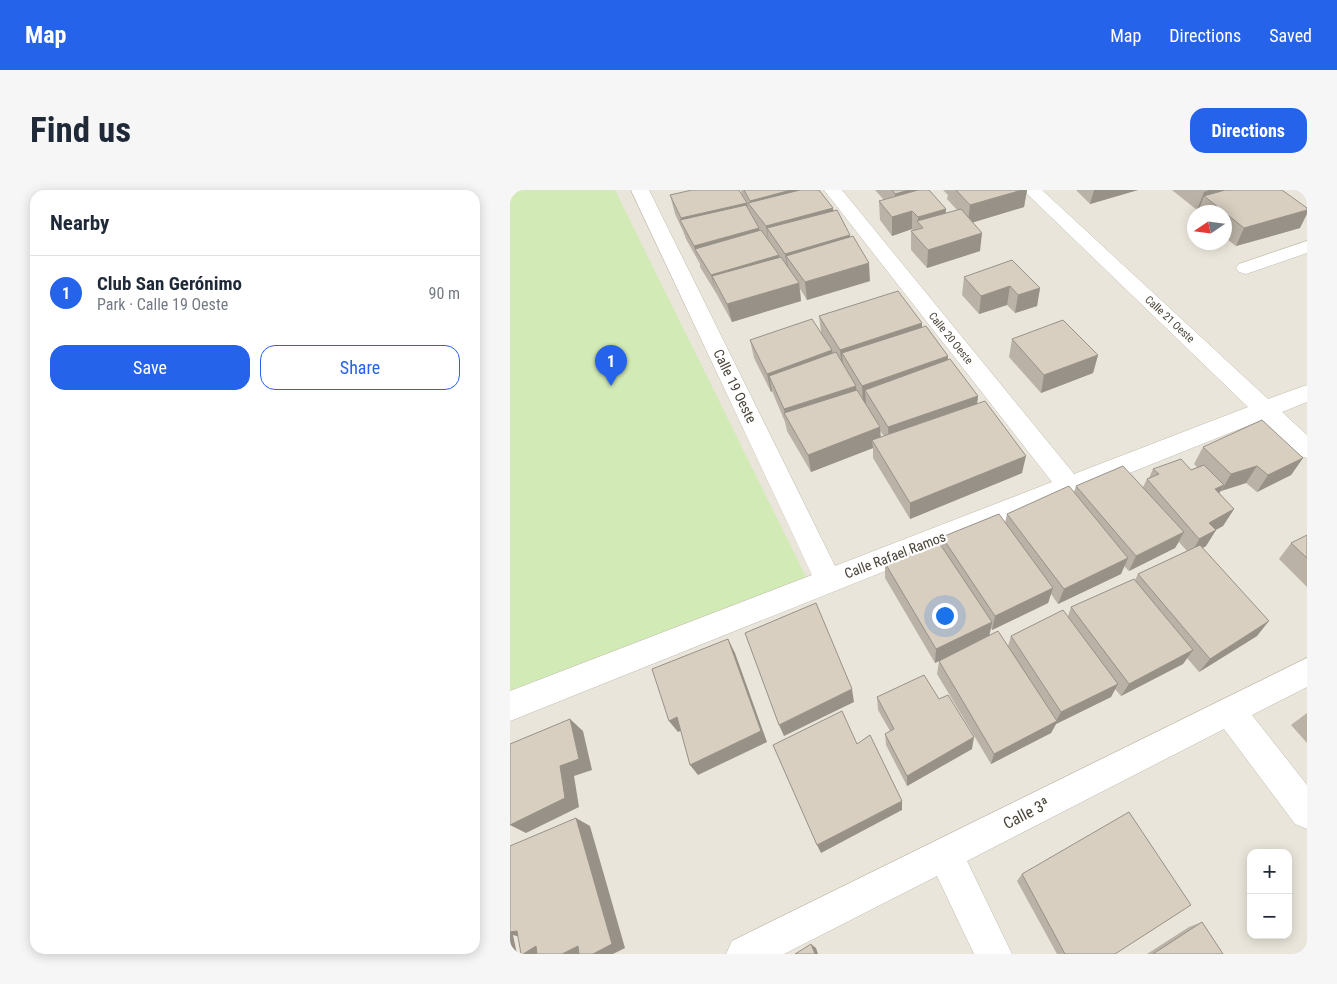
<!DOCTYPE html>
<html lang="en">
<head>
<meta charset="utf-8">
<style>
	body { margin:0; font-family:"Roboto Condensed",sans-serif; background:#f6f6f7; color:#1f2937 }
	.controls { position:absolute; right:15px; bottom:15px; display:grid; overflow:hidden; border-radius:10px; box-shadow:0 2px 12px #0003 }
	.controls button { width:45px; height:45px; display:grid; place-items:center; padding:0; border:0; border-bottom:1px solid #e0e1e3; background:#fff; color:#1f2937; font:25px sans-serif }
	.compass { position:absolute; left:677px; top:15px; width:45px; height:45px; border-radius:50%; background:#fff; box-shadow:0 2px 12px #0003; rotate:257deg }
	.you { position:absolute; left:434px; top:425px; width:18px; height:18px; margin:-12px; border:4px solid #fff; border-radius:50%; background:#1a73e8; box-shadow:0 0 0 8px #1a73e833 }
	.badge { display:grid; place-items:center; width:32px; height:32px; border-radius:50%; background:#2563eb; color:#fff; font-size:16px; font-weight:700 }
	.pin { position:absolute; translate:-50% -41px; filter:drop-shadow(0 1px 2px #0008) }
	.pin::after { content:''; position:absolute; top:26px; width:18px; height:15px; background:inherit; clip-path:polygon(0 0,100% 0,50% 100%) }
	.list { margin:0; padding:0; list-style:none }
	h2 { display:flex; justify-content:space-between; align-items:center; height:65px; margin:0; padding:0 20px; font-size:21px }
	h2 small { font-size:16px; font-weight:400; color:#747a83 }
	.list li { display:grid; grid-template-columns:32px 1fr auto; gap:15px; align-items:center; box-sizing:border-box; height:75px; padding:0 20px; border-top:1px solid #e0e1e3 }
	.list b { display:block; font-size:19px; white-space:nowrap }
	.list p { margin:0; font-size:16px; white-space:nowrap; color:#747a83 }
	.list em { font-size:16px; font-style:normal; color:#747a83 }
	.actions { display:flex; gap:10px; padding:15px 20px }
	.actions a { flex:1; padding:11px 0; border:1px solid #2563eb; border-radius:15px; text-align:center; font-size:18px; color:#2563eb }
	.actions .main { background:#2563eb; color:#fff }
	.map { position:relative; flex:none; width:797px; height:764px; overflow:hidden; border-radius:15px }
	header { display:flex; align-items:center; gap:30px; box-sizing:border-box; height:70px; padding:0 25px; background:#2563eb; color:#fff }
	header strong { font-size:24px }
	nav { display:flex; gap:28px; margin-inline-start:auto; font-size:18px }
	.intro { display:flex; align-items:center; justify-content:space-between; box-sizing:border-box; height:120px; padding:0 30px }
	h1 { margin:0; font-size:35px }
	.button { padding:12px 22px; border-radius:15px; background:#2563eb; color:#fff; font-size:18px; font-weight:700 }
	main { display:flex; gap:30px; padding:0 30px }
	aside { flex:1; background:#fff; border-radius:15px; box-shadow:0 2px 12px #0003 }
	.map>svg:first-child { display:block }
</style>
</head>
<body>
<header>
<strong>Map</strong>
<nav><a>Map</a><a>Directions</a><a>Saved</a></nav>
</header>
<div class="intro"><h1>Find us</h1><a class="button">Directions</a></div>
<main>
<aside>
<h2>Nearby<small></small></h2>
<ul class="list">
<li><span class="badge">1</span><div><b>Club San Gerónimo</b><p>Park · Calle 19 Oeste</p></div><em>90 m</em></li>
</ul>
<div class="actions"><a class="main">Save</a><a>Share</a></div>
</aside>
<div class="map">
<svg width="797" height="764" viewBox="0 0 797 764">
	<rect width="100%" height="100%" fill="#f6f3ec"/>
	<path fill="#eae5da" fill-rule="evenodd" d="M 0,0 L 797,0 L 797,764 L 0,764 ZM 684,22 L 714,22 L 714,52 L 684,52 ZM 741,663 L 778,663 L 778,745 L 741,745 Z"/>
	<path fill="#d2eab5" d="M 0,0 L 105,0 L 298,391 L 0,502 Z"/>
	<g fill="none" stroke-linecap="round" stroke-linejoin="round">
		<g stroke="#c2bbae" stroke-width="1">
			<g id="street">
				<path d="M 121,0 L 139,0 L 325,376 L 542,292 L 314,0 L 332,0 L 564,284 L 738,217 L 513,0 L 532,0 L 758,209 L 797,195 L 797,212 L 772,222 L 797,245 L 797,268 L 788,265 L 752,230 L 0,531 L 0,501 L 302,385 Z"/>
				<path d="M 797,51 L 797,63 L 736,84 L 729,82 L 726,78 L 729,74 Z"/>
				<path d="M 797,468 L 797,497 L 742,525 L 797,595 L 797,639 L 785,634 L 714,539 L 457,671 L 502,764 L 464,764 L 427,686 L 274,764 L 216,764 L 222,751 Z"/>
			</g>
		</g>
		<use href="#street" fill="#fff" fill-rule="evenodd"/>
	</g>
	<g fill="#bab2a6" fill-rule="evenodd">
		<path d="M 231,0 L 309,0 L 323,18 L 323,20 L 340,47 L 360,91 L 297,110 L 290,99 L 291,111 L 222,132 L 206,103 L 190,77 L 190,74 L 176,49 L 173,41 L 165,24 L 160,5 L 232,5 Z"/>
		<path d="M 365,0 L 419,0 L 436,19 L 435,23 L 447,20 L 437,9 L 438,5 L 433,0 L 517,0 L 514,17 L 463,32 L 470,61 L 417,78 L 401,60 L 401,41 L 403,41 L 402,39 L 382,46 L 370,30 L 369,11 L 374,10 Z"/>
		<path d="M 566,0 L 628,0 L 580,14 Z"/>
		<path d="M 662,0 L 772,0 L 790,38 L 726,56 L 714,47 L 714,22 L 688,22 L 689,19 L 687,20 Z"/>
		<path d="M 454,87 L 530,98 L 527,116 L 505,123 L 497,115 L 469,124 L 452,105 Z"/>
		<path d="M 309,126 L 412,133 L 412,137 L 438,166 L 438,170 L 468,206 L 467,213 L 512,283 L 400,329 L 363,268 L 363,258 L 301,282 L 277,241 L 275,232 L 262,201 L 261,202 L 244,168 L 240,150 L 311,142 ZM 370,241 L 374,246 L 371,247 Z"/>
		<path d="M 502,149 L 588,165 L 583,183 L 531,203 L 499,167 Z"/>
		<path d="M 693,257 L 793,268 L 781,285 L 747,302 L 736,293 L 711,301 L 709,303 L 724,319 L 713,336 L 706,340 L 696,356 L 693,358 L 747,446 L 689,482 L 677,468 L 673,474 L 611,506 L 605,499 L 601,507 L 546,534 L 541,543 L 481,574 L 427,484 L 429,471 L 432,469 L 425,473 L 375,388 L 375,373 L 432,356 L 432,347 L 495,333 L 497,324 L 564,302 L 566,296 L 633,297 L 637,289 L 639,288 L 643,279 L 681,280 L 687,277 L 684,274 ZM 669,352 L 677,361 L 628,384 L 625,390 L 561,417 L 558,426 L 501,446 L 498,456 L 479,446 L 481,438 L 482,440 L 538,413 L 541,404 L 548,414 L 611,384 L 614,376 L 619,381 L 665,358 Z"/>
		<path d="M 797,345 L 797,397 L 769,369 L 781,353 Z"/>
		<path d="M 367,507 L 429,509 L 462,559 L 397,596 L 376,555 L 375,544 L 380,541 L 368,520 Z"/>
		<path d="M 797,523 L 797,553 L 781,535 Z"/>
		<path d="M 512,684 L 605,764 L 547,764 L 507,691 Z"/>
		<path d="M 692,732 L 713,764 L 637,764 L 679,737 Z"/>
	</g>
	<g fill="#979187">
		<path d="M 281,0 L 306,0 L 242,17 L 240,11 Z"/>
		<path d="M 399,0 L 414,0 L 386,22 L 385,4 Z"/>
		<path d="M 512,0 L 517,0 L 514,17 L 458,34 L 460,15 Z"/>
		<path d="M 584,0 L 628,0 L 580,14 Z"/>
		<path d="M 699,0 L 747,0 L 694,6 L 689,19 L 687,20 L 694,2 Z"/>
		<path d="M 237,13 L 240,32 L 173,35 L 171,28 Z"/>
		<path d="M 323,18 L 325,37 L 257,38 L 259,55 L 256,36 Z"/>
		<path d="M 436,19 L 435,37 L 413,38 L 408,32 L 408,27 Z"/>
		<path d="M 797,20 L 797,24 L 790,38 L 726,56 L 734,38 Z"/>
		<path d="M 402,21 L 402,39 L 382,46 L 382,27 Z"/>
		<path d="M 249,38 L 252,56 L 185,59 L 189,74 L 184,56 Z"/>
		<path d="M 472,43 L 470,61 L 417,78 L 418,60 Z"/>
		<path d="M 340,45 L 341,63 L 276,66 L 279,82 L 278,82 L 275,64 Z"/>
		<path d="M 269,65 L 272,84 L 202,86 L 206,103 L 201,85 Z"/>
		<path d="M 359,73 L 360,91 L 297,110 L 295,92 Z"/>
		<path d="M 289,93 L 291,111 L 222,132 L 217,114 Z"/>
		<path d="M 500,96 L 497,115 L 469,124 L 471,106 Z"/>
		<path d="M 530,98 L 527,116 L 505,123 L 508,105 Z"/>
		<path d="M 412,133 L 412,152 L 332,163 L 333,178 L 332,178 L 330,160 Z"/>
		<path d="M 322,160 L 324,179 L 259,186 L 262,201 L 261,202 L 257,184 Z"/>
		<path d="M 588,165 L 583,183 L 531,203 L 534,185 Z"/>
		<path d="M 438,166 L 437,184 L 355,200 L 356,213 L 353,214 L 352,196 Z"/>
		<path d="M 346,196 L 347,214 L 275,226 L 274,219 Z"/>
		<path d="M 468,206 L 466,224 L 379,255 L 378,237 Z"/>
		<path d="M 370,237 L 371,254 L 362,250 L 363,258 L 301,282 L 298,265 Z"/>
		<path d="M 516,266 L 512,283 L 400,329 L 400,313 Z"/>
		<path d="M 793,268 L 781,285 L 747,302 L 758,285 Z"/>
		<path d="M 747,276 L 736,293 L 711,301 L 721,284 Z"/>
		<path d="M 714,295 L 704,312 L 705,299 Z"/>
		<path d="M 724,319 L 713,336 L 690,348 L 706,340 L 696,356 L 680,365 L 699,333 Z"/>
		<path d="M 674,342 L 665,358 L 619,381 L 626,366 Z"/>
		<path d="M 618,368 L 611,384 L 548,414 L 554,399 Z"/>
		<path d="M 543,398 L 538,413 L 482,440 L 485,426 Z"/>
		<path d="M 759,431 L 747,446 L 689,482 L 700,469 Z"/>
		<path d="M 482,432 L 479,447 L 425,473 L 426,459 Z"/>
		<path d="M 218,449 L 225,463 L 257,552 L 188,585 L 180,575 Z"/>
		<path d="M 683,460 L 673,474 L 611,506 L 619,494 Z"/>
		<path d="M 608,494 L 601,507 L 546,534 L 541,543 L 481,574 L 484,564 L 546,531 L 551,522 Z"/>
		<path d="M 342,499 L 344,512 L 274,546 L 269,535 Z"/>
		<path d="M 167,527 L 175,539 L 168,542 L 159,531 Z"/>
		<path d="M 60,529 L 73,541 L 82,580 L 64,586 L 69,617 L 16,643 L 0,635 L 50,576 Z"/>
		<path d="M 464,547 L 462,559 L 397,596 L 397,586 Z"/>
		<path d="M 392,611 L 392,620 L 311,663 L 307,655 Z"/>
		<path d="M 66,628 L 80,636 L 115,758 L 103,764 L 83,764 Z"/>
		<path d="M 0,728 L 13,748 L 3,745 L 7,764 L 0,764 Z"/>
		<path d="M 301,754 L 306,758 L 308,764 L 305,764 Z"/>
		<path d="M 26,756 L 35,764 L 13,764 Z"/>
		<path d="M 68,756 L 74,764 L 52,764 Z"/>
	</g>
	<g fill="#d8cfc1" stroke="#979187">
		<path d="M 182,0 L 229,0 L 237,13 L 171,28 L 160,5 Z"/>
		<path d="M 234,0 L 281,0 L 240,11 Z"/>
		<path d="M 290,0 L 309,0 L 323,18 L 256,36 L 238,13 Z"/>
		<path d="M 382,0 L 399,0 L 385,4 Z"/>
		<path d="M 408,0 L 419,0 L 436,19 L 408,27 L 402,21 L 382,27 L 369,11 Z"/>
		<path d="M 446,0 L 512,0 L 460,15 Z"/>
		<path d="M 715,0 L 772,0 L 797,18 L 797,20 L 734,38 L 694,6 Z"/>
		<path d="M 236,15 L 249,38 L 184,56 L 170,30 Z"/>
		<path d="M 451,19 L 472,43 L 418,60 L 401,41 L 413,38 L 407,31 Z"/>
		<path d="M 327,20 L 340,45 L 275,64 L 257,38 Z"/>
		<path d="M 251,40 L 269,65 L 201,85 L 185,59 Z"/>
		<path d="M 343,46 L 359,73 L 295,92 L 276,66 Z"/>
		<path d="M 271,67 L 289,93 L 217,114 L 202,86 Z"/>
		<path d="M 502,70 L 530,98 L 508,105 L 500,96 L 471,106 L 454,87 Z"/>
		<path d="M 388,101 L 412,133 L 330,160 L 309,126 Z"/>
		<path d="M 302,129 L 322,160 L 257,184 L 240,150 Z"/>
		<path d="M 553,130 L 588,165 L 534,185 L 502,149 Z"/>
		<path d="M 416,136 L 438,166 L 352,196 L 332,163 Z"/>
		<path d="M 326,162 L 346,196 L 274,219 L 259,186 Z"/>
		<path d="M 440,169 L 468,206 L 378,237 L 355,200 Z"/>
		<path d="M 347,200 L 370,237 L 298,265 L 274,223 Z"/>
		<path d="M 475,211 L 516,266 L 400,313 L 362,250 Z"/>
		<path d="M 752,230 L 793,268 L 758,285 L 747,276 L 721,284 L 693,257 Z"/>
		<path d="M 671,269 L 681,280 L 694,275 L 714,295 L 705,299 L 724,319 L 699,333 L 706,340 L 689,349 L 637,289 L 649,284 L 643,279 Z"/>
		<path d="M 613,276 L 674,342 L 626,366 L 566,296 Z"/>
		<path d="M 559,296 L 618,368 L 554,399 L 497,324 Z"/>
		<path d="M 489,324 L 543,398 L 485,426 L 432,347 Z"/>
		<path d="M 797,345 L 797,368 L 781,353 Z"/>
		<path d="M 428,351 L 482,432 L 426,459 L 375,373 Z"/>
		<path d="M 690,355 L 759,431 L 700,469 L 628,384 Z"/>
		<path d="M 624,389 L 683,460 L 619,494 L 561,417 Z"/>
		<path d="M 306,413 L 342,499 L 269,535 L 235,443 Z"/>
		<path d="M 553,420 L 608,494 L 551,522 L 501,446 Z"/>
		<path d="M 488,441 L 547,531 L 484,564 L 429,471 Z"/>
		<path d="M 218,449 L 251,541 L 180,575 L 167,527 L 159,531 L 142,479 Z"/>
		<path d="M 414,485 L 429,509 L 438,505 L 464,547 L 397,586 L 375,544 L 384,539 L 367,507 Z"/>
		<path d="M 332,521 L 347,554 L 360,545 L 392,611 L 307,655 L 263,555 Z"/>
		<path d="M 60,529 L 69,569 L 50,576 L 55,608 L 0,635 L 0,554 Z"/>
		<path d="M 619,622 L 681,715 L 605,764 L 555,764 L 512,684 Z"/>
		<path d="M 66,628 L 102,754 L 83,764 L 69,764 L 68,756 L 52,764 L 27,764 L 26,756 L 13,764 L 11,764 L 7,741 L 0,742 L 0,656 Z"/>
		<path d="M 692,732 L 713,764 L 643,764 Z"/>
		<path d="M 301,754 L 305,764 L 285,764 Z"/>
	</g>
	<g text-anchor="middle" stroke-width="4.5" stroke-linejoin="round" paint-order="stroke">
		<g font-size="11" fill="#4b4439" stroke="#fff">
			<text transform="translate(660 129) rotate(43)" y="4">Calle 21 Oeste</text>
			<text transform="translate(441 148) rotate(51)" y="4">Calle 20 Oeste</text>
		</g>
		<g font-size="14" fill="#4b4439" stroke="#fff">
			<text transform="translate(225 196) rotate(64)" y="5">Calle 19 Oeste</text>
			<text transform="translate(385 365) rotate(-21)" y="5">Calle Rafael Ramos</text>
		</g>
		<g font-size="16" fill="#4b4439" stroke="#fff">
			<text transform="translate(516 623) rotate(-27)" y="6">Calle 3ª</text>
		</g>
	</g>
</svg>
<div class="controls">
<button>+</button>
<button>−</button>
</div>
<svg class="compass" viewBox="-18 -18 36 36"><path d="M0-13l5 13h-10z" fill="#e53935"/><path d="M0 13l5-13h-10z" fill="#747a83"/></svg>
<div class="you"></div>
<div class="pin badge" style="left:101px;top:196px">1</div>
</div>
</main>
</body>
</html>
